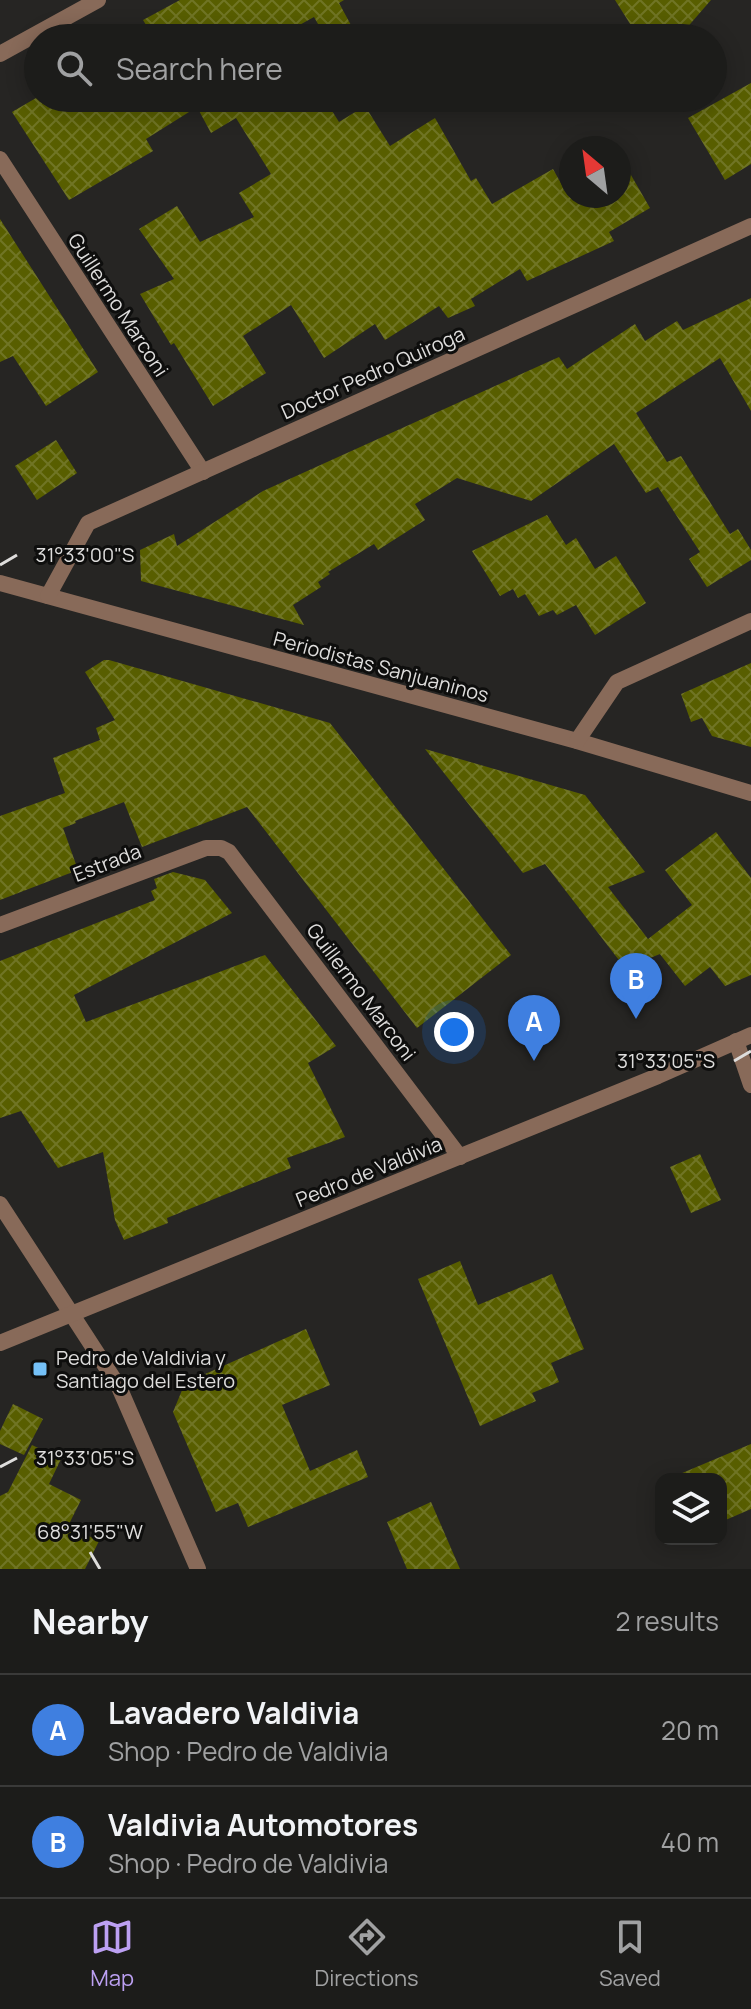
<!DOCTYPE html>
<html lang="en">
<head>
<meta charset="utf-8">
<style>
	body { margin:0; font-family:Manrope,sans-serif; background:#292927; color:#f1f3f6 }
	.controls { position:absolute; right:24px; bottom:24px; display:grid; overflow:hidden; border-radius:16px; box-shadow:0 4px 20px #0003 }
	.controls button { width:72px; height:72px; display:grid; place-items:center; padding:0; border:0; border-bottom:2px solid #3a3a39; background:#1c1c1a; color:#f1f3f6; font:40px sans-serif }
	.compass { position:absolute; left:559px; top:136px; width:72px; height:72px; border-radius:50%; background:#1c1c1a; box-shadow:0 4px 20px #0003; rotate:331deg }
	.you { position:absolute; left:454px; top:1032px; width:28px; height:28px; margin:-20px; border:6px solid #fff; border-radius:50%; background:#1a73e8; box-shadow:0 0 0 12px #1a73e833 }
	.badge { display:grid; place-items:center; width:52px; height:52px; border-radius:50%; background:#bca0f2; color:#fff; font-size:26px; font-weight:700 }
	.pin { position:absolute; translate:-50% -66px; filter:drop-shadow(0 2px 4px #0008) }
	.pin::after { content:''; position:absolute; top:42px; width:28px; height:24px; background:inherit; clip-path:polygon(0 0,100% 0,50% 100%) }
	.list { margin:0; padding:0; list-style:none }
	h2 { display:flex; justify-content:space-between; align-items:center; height:104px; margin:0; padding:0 32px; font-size:34px }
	h2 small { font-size:26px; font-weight:400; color:#a0a1a2 }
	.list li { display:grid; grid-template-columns:52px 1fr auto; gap:24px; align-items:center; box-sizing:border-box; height:112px; padding:0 32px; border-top:2px solid #3a3a39 }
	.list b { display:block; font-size:30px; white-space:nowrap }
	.list p { margin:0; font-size:26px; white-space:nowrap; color:#a0a1a2 }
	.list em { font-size:26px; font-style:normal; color:#a0a1a2 }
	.icon { flex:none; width:44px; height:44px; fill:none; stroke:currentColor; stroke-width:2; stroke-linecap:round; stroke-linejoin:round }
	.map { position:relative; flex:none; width:751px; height:1569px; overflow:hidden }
	.search { position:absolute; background:#1c1c1a; box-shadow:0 4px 20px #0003; left:24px; right:24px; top:24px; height:88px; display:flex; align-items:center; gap:20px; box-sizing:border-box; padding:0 28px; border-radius:44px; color:#a0a1a2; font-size:30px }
	.sheet { height:328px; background:#1c1c1a }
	nav { display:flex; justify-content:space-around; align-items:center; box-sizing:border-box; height:112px; border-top:2px solid #3a3a39; background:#1c1c1a; font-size:22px; color:#a0a1a2 }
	nav a { display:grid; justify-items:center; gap:4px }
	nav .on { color:#bca0f2 }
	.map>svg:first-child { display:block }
</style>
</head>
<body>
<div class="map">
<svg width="751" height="1569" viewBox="0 0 751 1569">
	<defs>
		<pattern id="building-cross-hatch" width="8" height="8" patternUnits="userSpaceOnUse" patternTransform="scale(2)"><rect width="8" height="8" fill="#585e00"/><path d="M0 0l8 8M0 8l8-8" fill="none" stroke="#707525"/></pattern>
	</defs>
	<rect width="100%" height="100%" fill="#262523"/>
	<g fill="url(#building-cross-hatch)">
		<path d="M 180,0 L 344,0 L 339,3 L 358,38 L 326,38 L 314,17 L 276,38 L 154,38 L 143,20 Z"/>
		<path d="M 615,0 L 711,0 L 678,38 L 639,38 Z"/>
		<path d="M 751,83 L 751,164 L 725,180 L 688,118 Z"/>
		<path d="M 36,98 L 324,98 L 339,122 L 365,106 L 390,146 L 435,118 L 471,181 L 476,178 L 492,204 L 553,169 L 563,187 L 571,183 L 571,196 L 619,196 L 620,156 L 650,208 L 609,232 L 614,241 L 527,281 L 520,269 L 471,299 L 475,306 L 448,318 L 439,306 L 385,340 L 375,324 L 324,358 L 291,305 L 243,336 L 266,373 L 213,406 L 174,343 L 171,345 L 140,294 L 174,279 L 139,229 L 177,206 L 200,242 L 254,217 L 239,193 L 271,174 L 236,118 L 211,133 L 197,107 L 146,139 L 153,151 L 69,200 L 12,112 Z"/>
		<path d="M 0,219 L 98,372 L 46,406 L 13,356 L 0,362 Z"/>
		<path d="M 751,298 L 751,411 L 720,358 L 636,413 L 667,462 L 681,456 L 730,534 L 738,529 L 751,550 L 751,560 L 707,587 L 689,559 L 700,552 L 658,487 L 646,493 L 614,444 L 531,501 L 457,478 L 415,504 L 425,520 L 378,550 L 374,544 L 328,572 L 330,574 L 318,582 L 321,587 L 293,605 L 304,625 L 141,581 L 140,550 L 174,534 L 177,546 L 263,491 L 559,357 L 567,369 L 635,324 L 645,341 L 677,321 L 683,330 Z"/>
		<path d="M 56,440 L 77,473 L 37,500 L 15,466 Z"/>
		<path d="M 547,515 L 566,545 L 576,538 L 595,569 L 616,556 L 646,603 L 595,635 L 576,605 L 557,615 L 553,610 L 539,616 L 525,594 L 518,598 L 513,589 L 500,596 L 472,551 Z"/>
		<path d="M 104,660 L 109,660 L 330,723 L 511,955 L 417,1028 L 247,807 L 142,847 L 124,802 L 75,821 L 76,823 L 63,828 L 78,870 L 0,900 L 0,816 L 65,793 L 53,758 L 100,740 L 96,728 L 115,720 L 85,672 Z"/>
		<path d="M 751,663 L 751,747 L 712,736 L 702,718 L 691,722 L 681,694 Z"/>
		<path d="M 425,749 L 585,795 L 645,872 L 608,887 L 648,939 L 692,905 L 665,870 L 716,832 L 751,878 L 751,975 L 725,986 L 710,967 L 685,986 L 652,944 L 660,954 L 625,968 L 545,864 L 523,873 Z"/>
		<path d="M 173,872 L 205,880 L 232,913 L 74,995 L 86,1022 L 265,955 L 336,1046 L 308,1063 L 345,1137 L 287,1158 L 291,1168 L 167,1218 L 168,1223 L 124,1240 L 115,1220 L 103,1152 L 58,1168 L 21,1111 L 0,1118 L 0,961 L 155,900 L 151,891 L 157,888 L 154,879 Z"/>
		<path d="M 700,1154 L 721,1200 L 691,1213 L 670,1167 Z"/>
		<path d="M 460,1261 L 478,1305 L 552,1274 L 584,1349 L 551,1363 L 559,1382 L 532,1393 L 536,1401 L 480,1426 L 418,1279 Z"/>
		<path d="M 306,1329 L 330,1385 L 282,1405 L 310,1471 L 357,1450 L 368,1477 L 248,1527 L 238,1503 L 216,1512 L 173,1412 L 185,1383 Z"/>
		<path d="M 13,1404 L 43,1419 L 24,1455 L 0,1444 L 0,1431 Z"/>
		<path d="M 751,1444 L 751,1509 L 721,1522 L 721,1479 L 668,1479 Z"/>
		<path d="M 32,1445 L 61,1459 L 49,1484 L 81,1500 L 68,1526 L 99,1541 L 85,1569 L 0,1569 L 0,1496 L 8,1492 Z"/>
		<path d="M 431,1502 L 460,1569 L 407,1569 L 387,1522 Z"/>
	</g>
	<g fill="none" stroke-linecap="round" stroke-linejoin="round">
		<g stroke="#886a59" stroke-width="16">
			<path d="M 0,54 L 98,0"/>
			<path d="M 0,159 L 203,472"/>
			<path d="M 0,583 L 577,741 L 751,793"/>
			<path d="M 48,596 L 88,523 L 751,226"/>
			<path d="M 577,741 L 617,682 L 751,621"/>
			<path d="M 0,925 L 206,848 L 221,848 L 229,852 L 460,1157"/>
			<path d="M 736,1041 L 751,1085"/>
			<path d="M 0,1204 L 119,1387 L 198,1569"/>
		</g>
		<path stroke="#886a59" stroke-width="16" d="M 0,1343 L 658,1076 L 751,1035"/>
	</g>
	<path fill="none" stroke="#dedddc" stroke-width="3" d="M 0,565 L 17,555M 734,1061 L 751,1051M 0,1467 L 17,1458M 90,1552 L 100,1569"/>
	<rect fill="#74c0f6" stroke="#0e0e0d" stroke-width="3" x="32" y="1361" width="16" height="16" rx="4"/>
	<g text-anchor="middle" stroke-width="6" stroke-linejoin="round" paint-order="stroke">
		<g font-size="20" fill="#dedddc" stroke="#0e0e0d">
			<text transform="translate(118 305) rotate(57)" y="7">Guillermo Marconi</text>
			<text transform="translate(373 373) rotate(-24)" y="7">Doctor Pedro Quiroga</text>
			<text transform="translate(381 667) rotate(15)" y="7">Periodistas Sanjuaninos</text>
			<text transform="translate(107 863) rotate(-21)" y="7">Estrada</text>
			<text transform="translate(361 992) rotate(53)" y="7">Guillermo Marconi</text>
			<text transform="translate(369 1172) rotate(-22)" y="7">Pedro de Valdivia</text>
		</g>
		<g font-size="20" fill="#dedddc" stroke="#0e0e0d" text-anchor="start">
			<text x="56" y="1365">Pedro de Valdivia y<tspan x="56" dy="23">Santiago del Estero</tspan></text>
		</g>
	</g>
	<g font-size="20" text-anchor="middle" fill="#dedddc" stroke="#0e0e0d" stroke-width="6" stroke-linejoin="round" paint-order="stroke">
		<text x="85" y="562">31°33'00"S</text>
		<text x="666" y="1068">31°33'05"S</text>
		<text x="85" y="1465">31°33'05"S</text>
		<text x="90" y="1539">68°31'55"W</text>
	</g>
</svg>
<div class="controls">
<button><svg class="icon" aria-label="layers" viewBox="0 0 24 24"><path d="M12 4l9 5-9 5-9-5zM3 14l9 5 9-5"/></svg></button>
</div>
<svg class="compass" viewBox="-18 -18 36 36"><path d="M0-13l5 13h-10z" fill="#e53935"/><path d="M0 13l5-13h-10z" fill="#a0a1a2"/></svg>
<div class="you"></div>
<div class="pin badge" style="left:534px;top:1061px;background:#3f7fe0">A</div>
<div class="pin badge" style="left:636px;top:1019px;background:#3f7fe0">B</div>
<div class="search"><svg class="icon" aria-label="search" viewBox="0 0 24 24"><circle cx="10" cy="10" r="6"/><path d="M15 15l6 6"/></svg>Search here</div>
</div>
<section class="sheet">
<h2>Nearby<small>2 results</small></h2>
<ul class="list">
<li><span class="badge" style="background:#3f7fe0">A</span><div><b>Lavadero Valdivia</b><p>Shop · Pedro de Valdivia</p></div><em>20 m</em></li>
<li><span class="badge" style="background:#3f7fe0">B</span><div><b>Valdivia Automotores</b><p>Shop · Pedro de Valdivia</p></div><em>40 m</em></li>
</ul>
</section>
<nav>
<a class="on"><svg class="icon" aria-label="map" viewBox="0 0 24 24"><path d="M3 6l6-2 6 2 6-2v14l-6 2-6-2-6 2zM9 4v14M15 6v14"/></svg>Map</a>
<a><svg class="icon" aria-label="directions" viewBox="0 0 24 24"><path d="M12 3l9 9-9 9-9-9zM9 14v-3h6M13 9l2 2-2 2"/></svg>Directions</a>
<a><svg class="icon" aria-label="saved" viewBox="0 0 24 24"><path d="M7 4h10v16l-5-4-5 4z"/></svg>Saved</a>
</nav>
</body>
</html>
